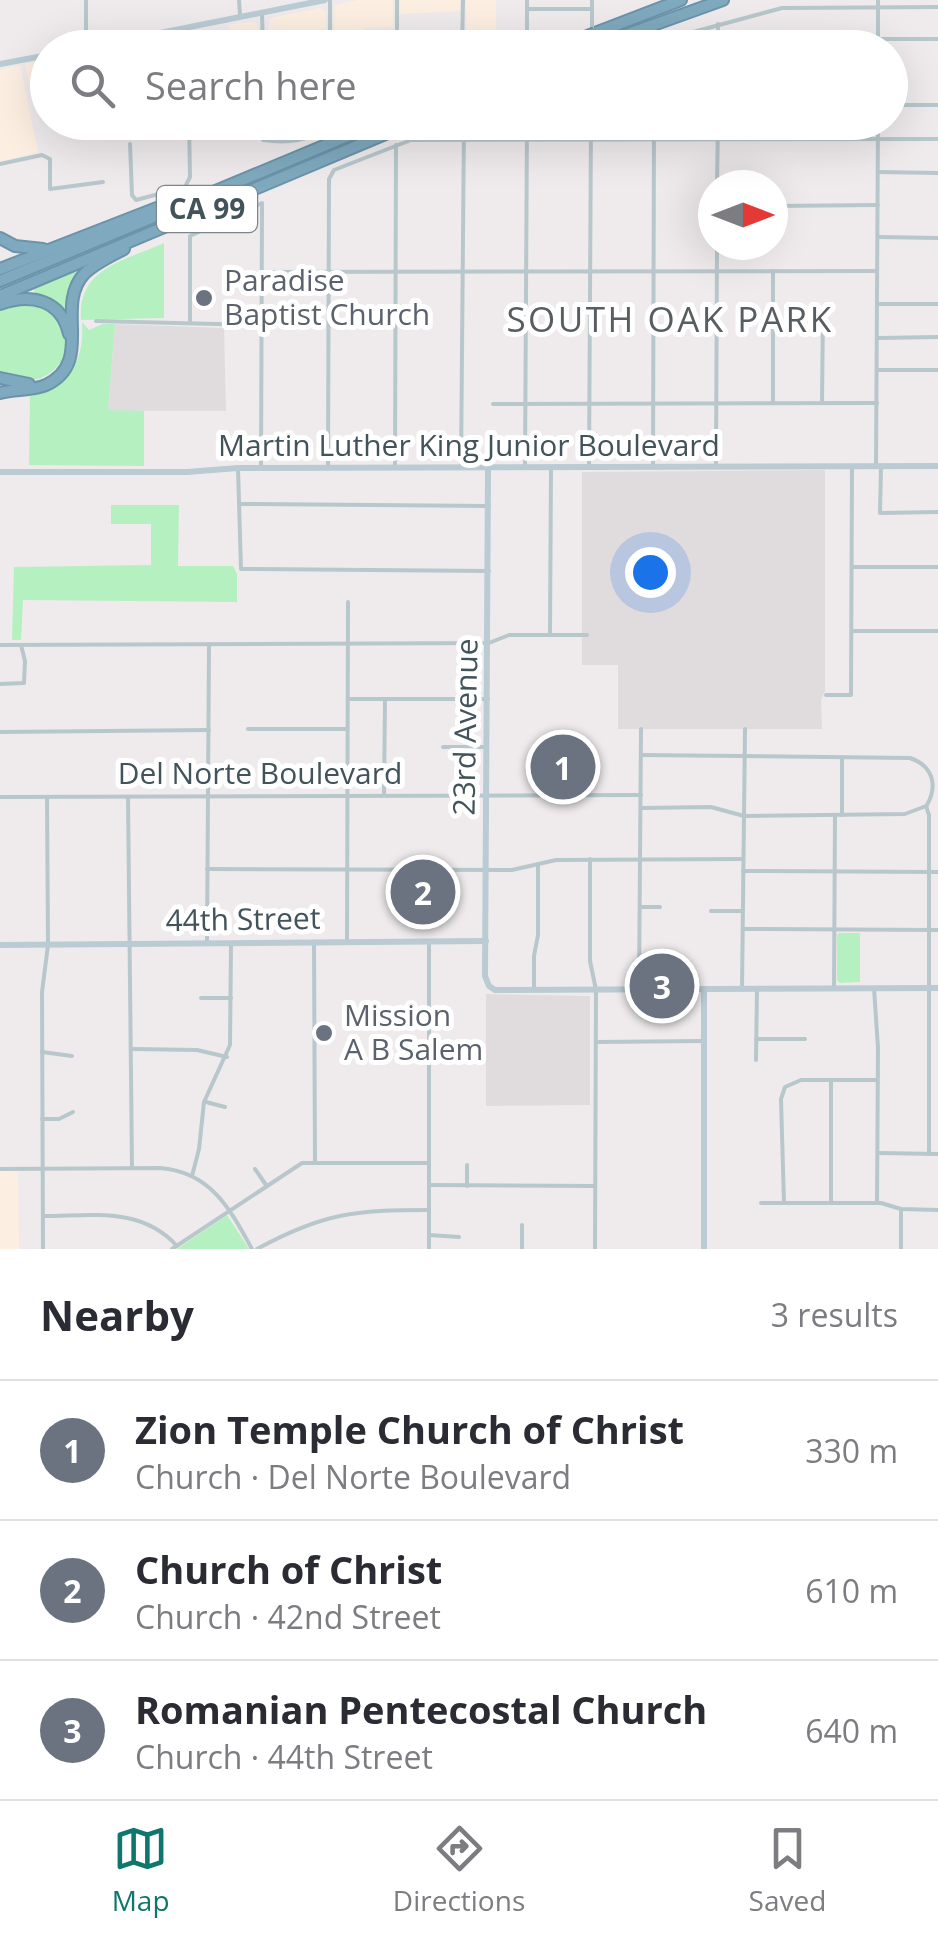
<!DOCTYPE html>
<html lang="en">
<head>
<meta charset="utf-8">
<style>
	body { margin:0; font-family:"Open Sans",sans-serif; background:#f7f7f7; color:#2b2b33 }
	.compass { position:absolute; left:698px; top:170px; width:90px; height:90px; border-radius:50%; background:#fff; box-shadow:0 10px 40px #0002; rotate:90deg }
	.you { position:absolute; left:650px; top:572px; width:35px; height:35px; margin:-25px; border:8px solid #fff; border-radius:50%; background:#1a73e8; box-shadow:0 0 0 15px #1a73e833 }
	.badge { display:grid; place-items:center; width:65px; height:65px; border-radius:50%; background:#0f766e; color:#fff; font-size:32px; font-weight:700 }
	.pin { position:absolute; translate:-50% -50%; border:5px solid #fff; box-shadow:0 2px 10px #0006 }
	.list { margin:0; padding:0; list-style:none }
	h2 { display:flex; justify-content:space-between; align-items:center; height:130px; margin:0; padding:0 40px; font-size:42px }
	h2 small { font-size:32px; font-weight:400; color:#7c7c81 }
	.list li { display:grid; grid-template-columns:65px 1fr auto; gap:30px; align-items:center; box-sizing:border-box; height:140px; padding:0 40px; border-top:2px solid #e1e1e2 }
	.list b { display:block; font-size:38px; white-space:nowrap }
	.list p { margin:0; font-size:32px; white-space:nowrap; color:#7c7c81 }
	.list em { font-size:32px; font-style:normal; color:#7c7c81 }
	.icon { flex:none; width:55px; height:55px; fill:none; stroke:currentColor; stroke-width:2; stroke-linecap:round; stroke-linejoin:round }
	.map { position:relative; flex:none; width:938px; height:1249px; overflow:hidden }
	.search { position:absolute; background:#fff; box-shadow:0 10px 40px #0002; left:30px; right:30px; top:30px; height:110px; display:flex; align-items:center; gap:25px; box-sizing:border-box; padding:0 35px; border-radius:55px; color:#7c7c81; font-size:38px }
	.sheet { height:550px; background:#fff }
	nav { display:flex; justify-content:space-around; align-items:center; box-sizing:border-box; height:140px; border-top:2px solid #e1e1e2; background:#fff; font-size:28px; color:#7c7c81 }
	nav a { display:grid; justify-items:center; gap:5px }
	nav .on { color:#0f766e }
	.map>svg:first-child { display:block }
</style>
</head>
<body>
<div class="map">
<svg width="938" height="1249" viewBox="0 0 938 1249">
	<rect width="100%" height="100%" fill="#efebec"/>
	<g fill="#fcefe1">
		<path d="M 358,0 L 393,0 L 393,27 L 364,28 L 363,46 L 333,46 L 335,5 Z"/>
		<path d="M 400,0 L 460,0 L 460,11 L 399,14 Z"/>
		<path d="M 466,0 L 496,0 L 496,47 L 467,47 Z"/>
		<path d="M 320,8 L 326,12 L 326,44 L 267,47 L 270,18 Z"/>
		<path d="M 255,22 L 258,26 L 258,47 L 229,47 L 229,24 Z"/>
		<path d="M 47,60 L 47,111 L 36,114 L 25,64 Z"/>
		<path d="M 20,65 L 38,152 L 0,161 L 0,70 Z"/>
		<path d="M 0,1171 L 18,1171 L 19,1249 L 0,1249 Z"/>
	</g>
	<g fill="#e0dcde">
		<path d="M 115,324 L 224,328 L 226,411 L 108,411 Z"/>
		<path d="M 825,470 L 825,691 L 821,700 L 822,729 L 618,729 L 618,665 L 582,665 L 582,472 Z"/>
		<path d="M 486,994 L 590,996 L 590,1105 L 486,1106 Z"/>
	</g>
	<g fill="#b5f0c1">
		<path d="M 164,243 L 164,318 L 81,320 C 77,268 124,261 164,243 Z"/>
		<path d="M 76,271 L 78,277 L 66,318 L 35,296 L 34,289 Z"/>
		<path d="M 16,301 L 47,305 C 53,313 63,322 66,332 C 75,352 53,378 33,380 C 22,381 10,376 0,374 L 0,306 Z"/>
		<path d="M 82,322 L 89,330 L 103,324 L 115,324 L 108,410 L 144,411 L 144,466 L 29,465 L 30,396 C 69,389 85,360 82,322 Z"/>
		<path d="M 111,505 L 179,505 L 178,566 L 233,566 L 237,574 L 237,602 L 23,600 L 21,640 L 12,640 L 14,567 L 151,565 L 151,524 L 111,524 Z"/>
		<path d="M 839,933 L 860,933 L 860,982 L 840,983 L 837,980 L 837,935 Z"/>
		<path d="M 227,1215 L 249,1249 L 177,1249 Z"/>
	</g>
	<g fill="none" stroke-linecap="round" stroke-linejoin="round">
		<g stroke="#6b94aa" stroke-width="14">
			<g id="highway">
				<path d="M 595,33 L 681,0"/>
				<path d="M 595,46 L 723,0"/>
				<path d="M 561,48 L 585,37"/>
				<path d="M 0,238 L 15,246 L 43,249"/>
				<path d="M 0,269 L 162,206"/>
				<path d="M 0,281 L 381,122"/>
				<path d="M 0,296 L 414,122"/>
				<path d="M 0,304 C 30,293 61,299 69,334"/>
				<path d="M 0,378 L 29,384"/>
				<path d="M 0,393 C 15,389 32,391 46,385 C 95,362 54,307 84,274 C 95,263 111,256 124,249"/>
			</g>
		</g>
		<g stroke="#b8c7cc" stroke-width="4">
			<path d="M 86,0 L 86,45"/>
			<path d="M 239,0 L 240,15"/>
			<path d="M 527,9 L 592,9"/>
			<path d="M 262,13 L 263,48"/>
			<path d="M 187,27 L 189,48"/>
			<path d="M 592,33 L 592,0"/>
			<path d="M 878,39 L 938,39"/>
			<path d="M 527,43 L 527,0"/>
			<path d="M 330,48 L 330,0"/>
			<path d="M 397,48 L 397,0"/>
			<path d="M 462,48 L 463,0"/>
			<path d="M 655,48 L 658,43 L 686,34 L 782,8 L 938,7"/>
			<path d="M 718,48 L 718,24"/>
			<path d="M 878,48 L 878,0"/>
			<path d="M 890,105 L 938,105"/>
			<path d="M 263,122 L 263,140 C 284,143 315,143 326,122"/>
			<path d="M 130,144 L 132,195 L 136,200 L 185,187 L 190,177 L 189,122"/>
			<path d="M 0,164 L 42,155 L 50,159 L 50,189 L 103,182"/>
			<path d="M 878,172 L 938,173"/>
			<path d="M 717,185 L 718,122"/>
			<path d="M 773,206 L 878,205"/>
			<path d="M 878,237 L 938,238"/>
			<path d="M 262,272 L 877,271"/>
			<path d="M 878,304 L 938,304"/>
			<path d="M 96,321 L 261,325"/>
			<path d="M 190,323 L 190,236 L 262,203 L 261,468"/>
			<path d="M 878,338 L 938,337"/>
			<path d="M 878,370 L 938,370"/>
			<path d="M 773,401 L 773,271"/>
			<path d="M 822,403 L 823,308"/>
			<path d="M 493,404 L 877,403"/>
			<path d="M 395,465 L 396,145"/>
			<path d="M 716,465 L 717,245"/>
			<path d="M 876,466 L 878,122"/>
			<path d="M 881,466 L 880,513 L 938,512"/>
			<path d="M 653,467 L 654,122"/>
			<path d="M 238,468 L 241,569 L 489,571"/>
			<path d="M 328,468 L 329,179 L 334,170 L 411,140 L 938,139"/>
			<path d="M 461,468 L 464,122"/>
			<path d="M 525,468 L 527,122"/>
			<path d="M 589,468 L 591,122"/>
			<path d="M 241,504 L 489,506"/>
			<path d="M 853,567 L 938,567"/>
			<path d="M 853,631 L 938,631"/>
			<path d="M 550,633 L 551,468"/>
			<path d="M 0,645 L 489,643 L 509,635 L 587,635"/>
			<path d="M 0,684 L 24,683 L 25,661 L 21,645"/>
			<path d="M 826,695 L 851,695 L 852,466"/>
			<path d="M 348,699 L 488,699"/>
			<path d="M 248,729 L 347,729"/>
			<path d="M 0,732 L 209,730"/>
			<path d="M 443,747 L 486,747"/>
			<path d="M 641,755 L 910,758 C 933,766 938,785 927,805"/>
			<path d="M 384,795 L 385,699"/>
			<path d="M 0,797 L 641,795"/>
			<path d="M 128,797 L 132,1168"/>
			<path d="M 926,806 L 929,815 L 929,1154"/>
			<path d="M 641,808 L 711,807 L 744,816 L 905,814 L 926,806"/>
			<path d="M 842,815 L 842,757"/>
			<path d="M 590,859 L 590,961 L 596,990 L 595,1249"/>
			<path d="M 207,869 L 512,870 L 556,860 L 743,859"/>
			<path d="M 743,871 L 938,872"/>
			<path d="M 640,907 L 660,907"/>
			<path d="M 711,911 L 743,911"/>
			<path d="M 743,929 L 938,930"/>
			<path d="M 314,942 L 315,1161"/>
			<path d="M 347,942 L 348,602"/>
			<path d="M 207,944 L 209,644"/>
			<path d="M 534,988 L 534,956 L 538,935 L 538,864"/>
			<path d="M 874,988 L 878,1048 L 877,1203"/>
			<path d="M 639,989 L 641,729"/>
			<path d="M 742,989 L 745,729"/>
			<path d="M 834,989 L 835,815"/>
			<path d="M 201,998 L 231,998"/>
			<path d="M 756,1039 L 805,1039"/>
			<path d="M 596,1042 L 704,1041"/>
			<path d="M 133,1049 L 197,1050 L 227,1057"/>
			<path d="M 42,1052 L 72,1056"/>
			<path d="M 756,1060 L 757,989"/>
			<path d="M 206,1102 L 225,1107"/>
			<path d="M 42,1119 L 59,1119 L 73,1112"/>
			<path d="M 878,1153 L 938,1154"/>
			<path d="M 0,1169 L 160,1168 C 211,1172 230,1209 252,1249"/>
			<path d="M 255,1169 L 266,1185"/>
			<path d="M 192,1176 L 199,1149 L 204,1102 L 230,1045 L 231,943"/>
			<path d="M 430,1185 L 595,1186"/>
			<path d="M 467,1186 L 467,1165"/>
			<path d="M 761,1203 L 881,1203 L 901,1209 L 938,1210"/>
			<path d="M 784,1203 L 781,1099 L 785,1087 L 801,1080 L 877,1080"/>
			<path d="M 831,1203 L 831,1080"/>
			<path d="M 43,1216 C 91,1216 141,1206 177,1246"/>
			<path d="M 429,1235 L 459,1237"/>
			<path d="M 43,1249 L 42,992 L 48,945 L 47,797"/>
			<path d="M 172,1249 L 302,1163 L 429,1163"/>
			<path d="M 257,1249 C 323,1213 355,1210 429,1210"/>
			<path d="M 429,1249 L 429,941"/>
			<path d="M 522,1249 L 522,1225"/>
			<path d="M 901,1249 L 901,1209"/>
		</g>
		<g stroke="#bacbd4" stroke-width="6">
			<path d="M 85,48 L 325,0"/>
			<path d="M 0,64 L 48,55"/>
			<path d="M 488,469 L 485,976 L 489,986 L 495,990 L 938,988"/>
			<path d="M 0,472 L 187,472 L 238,468 L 938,466"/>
			<path d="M 0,945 L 486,941"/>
			<path d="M 704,989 L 704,1249"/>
		</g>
		<use href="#highway" stroke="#7fa9be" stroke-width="10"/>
		<g stroke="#6b94aa" stroke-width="14" stroke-linecap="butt">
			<g id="highway-bridge">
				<path d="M 585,37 L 595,33"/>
				<path d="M 591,48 L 595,46"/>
			</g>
		</g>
		<use href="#highway-bridge" stroke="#7fa9be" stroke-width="10"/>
	</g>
	<g fill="#6b7280" stroke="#fff" stroke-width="4">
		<circle cx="204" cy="298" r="10"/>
		<circle cx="324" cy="1033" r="10"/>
	</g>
	<g text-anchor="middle" stroke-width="10" stroke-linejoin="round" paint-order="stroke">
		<rect fill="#fff" stroke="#7b878c" stroke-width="2.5" x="157" y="186" width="100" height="46" rx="8"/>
		<g font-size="28" font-weight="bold" fill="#43535a">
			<text x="207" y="219">CA 99</text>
		</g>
		<g font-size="30" fill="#5b616d" stroke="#fff" text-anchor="start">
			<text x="224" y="291">Paradise<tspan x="224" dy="34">Baptist Church</tspan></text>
			<text x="344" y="1026">Mission<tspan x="344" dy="34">A B Salem</tspan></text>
		</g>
		<g font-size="30" fill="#43535a" stroke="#fff">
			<text x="469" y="456">Martin Luther King Junior Boulevard</text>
			<text transform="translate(466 727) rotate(-89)" y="10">23rd Avenue</text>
			<text x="260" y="784">Del Norte Boulevard</text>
			<text transform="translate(243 920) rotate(-1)" y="10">44th Street</text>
		</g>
		<g font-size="35" letter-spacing="2.5" fill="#585d61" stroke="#fff">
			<text x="670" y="332">SOUTH OAK PARK</text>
		</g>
	</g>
</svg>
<svg class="compass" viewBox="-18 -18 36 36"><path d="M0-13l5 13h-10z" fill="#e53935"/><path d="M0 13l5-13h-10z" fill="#7c7c81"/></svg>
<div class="you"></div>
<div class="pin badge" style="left:563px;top:767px;background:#6b7280">1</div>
<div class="pin badge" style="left:423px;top:892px;background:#6b7280">2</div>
<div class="pin badge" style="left:662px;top:986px;background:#6b7280">3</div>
<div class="search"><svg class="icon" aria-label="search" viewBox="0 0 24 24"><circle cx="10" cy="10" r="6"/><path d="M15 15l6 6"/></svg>Search here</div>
</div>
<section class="sheet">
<h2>Nearby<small>3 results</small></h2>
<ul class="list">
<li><span class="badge" style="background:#6b7280">1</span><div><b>Zion Temple Church of Christ</b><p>Church · Del Norte Boulevard</p></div><em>330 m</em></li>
<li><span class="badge" style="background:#6b7280">2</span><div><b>Church of Christ</b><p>Church · 42nd Street</p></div><em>610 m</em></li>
<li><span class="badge" style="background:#6b7280">3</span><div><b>Romanian Pentecostal Church</b><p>Church · 44th Street</p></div><em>640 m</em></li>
</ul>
</section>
<nav>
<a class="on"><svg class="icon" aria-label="map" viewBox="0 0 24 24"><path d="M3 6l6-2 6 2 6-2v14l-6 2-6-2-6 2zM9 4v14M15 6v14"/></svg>Map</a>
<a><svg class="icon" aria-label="directions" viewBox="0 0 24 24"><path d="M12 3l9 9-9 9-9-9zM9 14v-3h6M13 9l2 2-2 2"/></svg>Directions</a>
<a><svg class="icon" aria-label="saved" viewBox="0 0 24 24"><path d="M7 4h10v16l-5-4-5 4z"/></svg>Saved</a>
</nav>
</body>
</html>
